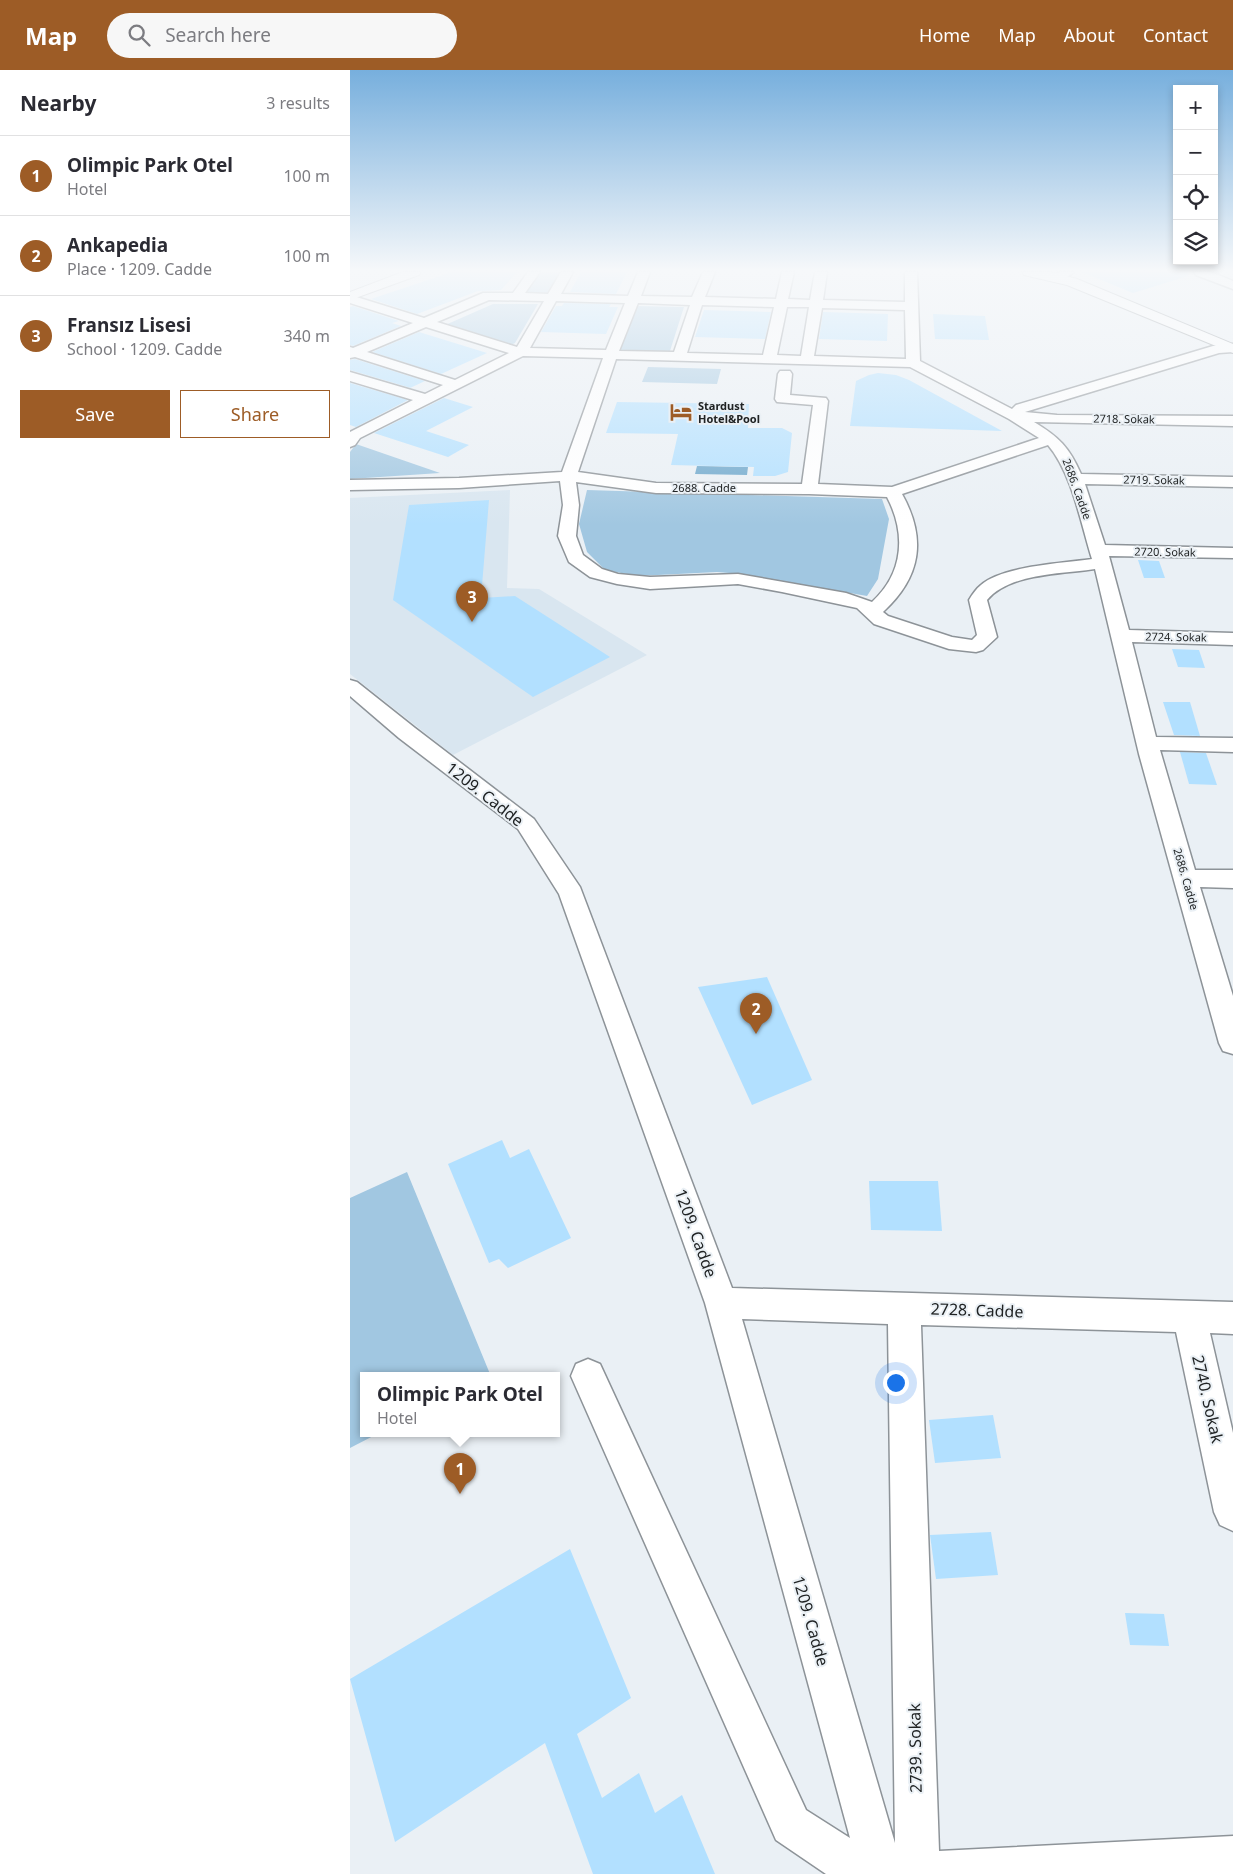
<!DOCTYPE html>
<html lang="en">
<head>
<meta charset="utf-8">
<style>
	body { margin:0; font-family:"Noto Sans",sans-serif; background:#f7f7f7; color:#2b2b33 }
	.controls { position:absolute; right:15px; top:15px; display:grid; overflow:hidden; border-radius:0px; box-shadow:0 2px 8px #0003 }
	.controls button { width:45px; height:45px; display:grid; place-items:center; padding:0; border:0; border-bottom:1px solid #e1e1e2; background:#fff; color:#2b2b33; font:25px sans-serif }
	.you { position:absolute; left:545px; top:1312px; width:18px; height:18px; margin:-12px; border:4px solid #fff; border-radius:50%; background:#1a73e8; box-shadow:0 0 0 8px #1a73e833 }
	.badge { display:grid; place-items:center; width:32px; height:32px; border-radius:50%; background:#9d5c26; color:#fff; font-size:16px; font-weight:700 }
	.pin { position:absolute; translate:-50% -41px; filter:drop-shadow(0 1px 2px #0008) }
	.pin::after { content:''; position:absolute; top:26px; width:18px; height:15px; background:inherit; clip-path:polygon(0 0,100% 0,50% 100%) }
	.popup { position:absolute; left:10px; top:1302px; width:200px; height:65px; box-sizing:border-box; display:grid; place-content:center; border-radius:0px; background:#fff; filter:drop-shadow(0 1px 4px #0005); font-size:16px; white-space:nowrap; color:#7c7c81 }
	.popup b { font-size:19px; color:#2b2b33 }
	.popup::after { content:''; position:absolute; left:50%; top:100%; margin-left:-10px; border:10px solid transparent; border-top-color:#fff }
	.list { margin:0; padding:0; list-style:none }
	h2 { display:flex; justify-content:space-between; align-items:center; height:65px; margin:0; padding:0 20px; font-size:21px }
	h2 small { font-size:16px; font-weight:400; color:#7c7c81 }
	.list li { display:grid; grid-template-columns:32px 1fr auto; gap:15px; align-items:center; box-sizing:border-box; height:80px; padding:0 20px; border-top:1px solid #e1e1e2 }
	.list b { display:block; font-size:19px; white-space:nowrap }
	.list p { margin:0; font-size:16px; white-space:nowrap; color:#7c7c81 }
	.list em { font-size:16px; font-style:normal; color:#7c7c81 }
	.actions { display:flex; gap:10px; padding:15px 20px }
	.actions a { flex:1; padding:11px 0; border:1px solid #9d5c26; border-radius:0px; text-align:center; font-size:18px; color:#9d5c26 }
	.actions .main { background:#9d5c26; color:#fff }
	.icon { flex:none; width:28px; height:28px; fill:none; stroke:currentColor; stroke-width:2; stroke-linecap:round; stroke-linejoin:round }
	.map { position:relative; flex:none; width:883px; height:1804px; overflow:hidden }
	header { display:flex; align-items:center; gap:30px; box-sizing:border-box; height:70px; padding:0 25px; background:#9d5c26; color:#fff }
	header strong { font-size:24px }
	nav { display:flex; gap:28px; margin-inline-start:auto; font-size:18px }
	.search { width:350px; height:45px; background:#f7f7f7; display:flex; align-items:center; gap:12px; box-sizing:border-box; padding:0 18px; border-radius:28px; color:#7c7c81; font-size:19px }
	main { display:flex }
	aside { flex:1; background:#fff }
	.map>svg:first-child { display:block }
</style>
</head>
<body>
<header>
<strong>Map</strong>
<div class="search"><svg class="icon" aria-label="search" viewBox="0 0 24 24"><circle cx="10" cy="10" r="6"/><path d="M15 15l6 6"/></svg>Search here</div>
<nav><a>Home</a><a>Map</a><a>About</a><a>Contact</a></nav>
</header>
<main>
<aside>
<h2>Nearby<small>3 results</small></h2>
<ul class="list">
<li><span class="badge">1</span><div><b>Olimpic Park Otel</b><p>Hotel</p></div><em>100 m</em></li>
<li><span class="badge">2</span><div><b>Ankapedia</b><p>Place · 1209. Cadde</p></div><em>100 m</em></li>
<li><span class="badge">3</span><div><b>Fransız Lisesi</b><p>School · 1209. Cadde</p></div><em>340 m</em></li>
</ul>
<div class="actions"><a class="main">Save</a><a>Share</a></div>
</aside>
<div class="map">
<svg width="883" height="1804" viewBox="0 0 883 1804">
	<rect width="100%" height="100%" fill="#eaf0f5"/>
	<path fill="#d9e6f0" d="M 160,420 L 157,518 L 189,519 L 297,585 L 103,685 L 0,604 L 0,428 Z"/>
	<g fill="#a1c7e1">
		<path d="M 188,202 L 210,202 L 195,226 L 173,224 Z"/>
		<path d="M 143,234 L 188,234 L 165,273 L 161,275 L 93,256 Z"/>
		<path d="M 284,236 L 334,237 L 319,284 L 265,282 Z"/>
		<path d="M 298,297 L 371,299 L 367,314 L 292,312 Z"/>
		<path d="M 6,374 L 90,403 L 0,409 L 0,382 Z"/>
		<path d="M 237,420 L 532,429 L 539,449 L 528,509 L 517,526 L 392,504 L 367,502 L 288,506 L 255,500 L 237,482 L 229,454 Z"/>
		<path d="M 57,1102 L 140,1304 L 14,1305 L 14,1363 L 29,1363 L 0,1378 L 0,1128 Z"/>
	</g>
	<path fill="#6fa8cc" d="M 347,396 L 398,397 L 397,405 L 345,404 Z"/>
	<g fill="#b2e0ff">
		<path d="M 102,202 L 167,202 L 151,220 L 128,221 L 67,244 L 21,229 Z"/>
		<path d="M 231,202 L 277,202 L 266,224 L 220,222 Z"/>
		<path d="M 732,202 L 838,202 L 838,206 L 783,223 Z"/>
		<path d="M 214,233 L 261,234 L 259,237 L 268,237 L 256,264 L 191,262 L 206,236 L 212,236 Z"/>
		<path d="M 3,236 L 49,251 L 42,253 L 51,256 L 3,276 L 0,275 L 0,237 Z"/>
		<path d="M 354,240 L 421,242 L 415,269 L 345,267 Z"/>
		<path d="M 473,242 L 538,244 L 537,271 L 469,269 Z"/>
		<path d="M 583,244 L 635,246 L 639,270 L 585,269 Z"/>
		<path d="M 69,262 L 137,283 L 91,304 L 22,282 Z"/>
		<path d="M 5,289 L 75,311 L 60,318 L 71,321 L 0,300 L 0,290 Z"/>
		<path d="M 528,303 L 546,305 L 559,310 L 652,361 L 500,356 L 506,311 L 519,305 Z"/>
		<path d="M 0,313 L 58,330 L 6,357 L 0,355 Z"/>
		<path d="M 94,328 L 123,337 L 76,361 L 119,375 L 98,387 L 24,363 Z"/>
		<path d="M 267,332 L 399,334 L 398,358 L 432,358 L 442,363 L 438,402 L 425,406 L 403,406 L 404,397 L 321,395 L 328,364 L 256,363 Z"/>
		<path d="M 139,430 L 131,528 L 165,526 L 260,587 L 183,627 L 43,530 L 59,435 Z"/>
		<path d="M 788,490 L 809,491 L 815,508 L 794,508 Z"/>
		<path d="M 822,579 L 849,580 L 855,598 L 828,597 Z"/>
		<path d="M 813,632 L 840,632 L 850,666 L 824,665 Z"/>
		<path d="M 830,682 L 856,683 L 867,715 L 839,714 Z"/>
		<path d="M 417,907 L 462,1010 L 402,1035 L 348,917 Z"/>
		<path d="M 152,1070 L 160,1088 L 179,1079 L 221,1168 L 158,1198 L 149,1189 L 139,1193 L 98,1094 Z"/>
		<path d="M 519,1111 L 588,1111 L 592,1161 L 521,1160 Z"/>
		<path d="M 643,1345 L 651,1388 L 585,1393 L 579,1350 Z"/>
		<path d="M 641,1462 L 648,1505 L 586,1509 L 580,1465 Z"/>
		<path d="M 220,1479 L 281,1628 L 227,1664 L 252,1728 L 289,1703 L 305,1743 L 332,1725 L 365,1804 L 243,1804 L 195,1673 L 45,1772 L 0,1609 Z"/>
		<path d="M 775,1543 L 814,1544 L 819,1576 L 780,1575 Z"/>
	</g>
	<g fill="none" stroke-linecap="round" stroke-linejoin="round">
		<g stroke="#8d9398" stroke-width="3">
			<g id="minor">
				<path d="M 178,202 L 190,202 L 175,223 L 198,224 L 211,202 L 223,202 L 211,224 L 278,226 L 288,202 L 300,202 L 291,226 L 342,227 L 353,202 L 365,202 L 355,227 L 426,229 L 432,202 L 444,202 L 438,229 L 460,230 L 465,202 L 477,202 L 473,230 L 555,232 L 555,202 L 567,202 L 570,291 L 662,339 L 666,335 L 863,276 L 883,274 L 883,282 L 869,283 L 675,342 L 707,345 L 883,346 L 883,356 L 684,352 C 709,367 719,377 731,404 L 883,407 L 883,417 L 735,414 L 755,475 L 883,478 L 883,488 L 759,486 L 779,560 L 883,563 L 883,575 L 782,572 L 806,667 L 883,668 L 883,682 L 810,680 L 845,800 L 883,800 L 883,818 L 850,817 L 883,926 L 883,984 L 873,981 L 869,973 L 789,684 L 745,499 C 713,504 659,503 637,530 L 647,567 L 633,580 L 626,582 L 599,579 L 524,554 L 507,538 L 432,522 L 388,514 L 300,519 L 267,514 L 240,507 L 219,492 L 208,466 L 213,435 L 210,411 L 109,418 L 0,420 L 0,410 L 109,408 L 212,402 L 253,288 L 173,286 L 10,368 L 5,375 L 0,377 L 0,362 L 63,330 L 0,311 L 0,302 L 75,324 L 93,315 L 5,287 L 0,288 L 0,277 L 3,278 L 63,253 L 0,233 L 0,225 L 74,248 L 133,223 L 163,223 ZM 139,230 L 194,231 L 167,277 L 87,252 ZM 206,231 L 275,233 L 256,280 L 180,278 ZM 288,233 L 340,235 L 324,282 L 269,281 ZM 352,235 L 424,237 L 413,285 L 337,283 ZM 437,237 L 459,237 L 451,286 L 427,285 ZM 472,238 L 555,240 L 556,289 L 464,286 ZM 76,257 L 159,283 L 105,310 L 17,282 ZM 266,289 L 560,297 L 659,349 L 689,368 L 542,417 L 468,414 L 478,331 L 476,328 L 440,325 L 442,304 L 440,301 L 430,301 L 428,304 L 425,329 L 427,332 L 463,335 L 452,414 L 306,413 L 228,402 ZM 698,375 C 722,403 731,454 742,489 C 714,493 652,496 631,515 C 626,519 622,525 619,530 L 627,565 L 622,570 L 602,567 L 538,546 L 533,542 C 571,507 577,469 552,424 ZM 226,412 L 306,423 L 459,424 L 537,427 C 556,463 554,503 522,532 L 496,523 L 388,504 L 300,507 L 268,504 L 252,499 L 233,485 L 226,466 L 229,435 Z"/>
				<path d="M 709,202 L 724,202 L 712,211 L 704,211 L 702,208 Z"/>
				<path d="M 844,202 L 861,202 L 883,211 L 883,219 L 846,205 Z"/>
				<path d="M 0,610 L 7,612 L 65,658 L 184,749 L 230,817 L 382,1218 L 883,1232 L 883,1264 L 860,1263 L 883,1363 L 883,1461 L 870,1455 L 864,1442 L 826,1262 L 571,1255 L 589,1781 L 883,1766 L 883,1804 L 476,1804 L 426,1770 L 221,1306 L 226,1294 L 238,1289 L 250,1294 L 456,1740 L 500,1768 L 355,1233 L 209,824 L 168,759 L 49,668 L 0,626 ZM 392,1249 L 538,1254 L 545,1773 Z"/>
			</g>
		</g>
		<g stroke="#8d9398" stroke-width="2">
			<g id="major">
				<path d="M 53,202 L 71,202 L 69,205 L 0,230 L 0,222 Z"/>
				<path d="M 672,202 L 701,202 L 727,209 L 883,274 L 883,283 L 717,215 L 674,205 Z"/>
			</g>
		</g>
		<use href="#minor" fill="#fff" fill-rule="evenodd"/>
		<use href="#major" fill="#fff" fill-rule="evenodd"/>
	</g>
	<linearGradient id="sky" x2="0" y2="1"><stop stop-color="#77afdd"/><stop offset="0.44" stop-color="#f6f8fa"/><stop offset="1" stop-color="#f6f8fa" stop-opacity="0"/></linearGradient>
	<rect width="883" height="455" fill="url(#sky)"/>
	<defs>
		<g id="hotel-bare" transform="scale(1.725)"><path d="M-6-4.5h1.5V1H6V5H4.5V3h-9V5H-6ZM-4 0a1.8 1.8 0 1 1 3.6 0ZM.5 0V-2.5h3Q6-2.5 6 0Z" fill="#9d5c26" stroke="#eaf0f5" stroke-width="2.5" paint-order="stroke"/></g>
	</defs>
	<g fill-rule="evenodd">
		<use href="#hotel-bare" x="331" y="342"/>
	</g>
	<g text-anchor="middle" stroke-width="4" stroke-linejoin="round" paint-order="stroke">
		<g font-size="11" font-weight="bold" fill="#202324" stroke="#eaf0f5" text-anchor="start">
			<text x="348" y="340">Stardust<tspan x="348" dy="13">Hotel&amp;Pool</tspan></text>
		</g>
		<g font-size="11" fill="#202324" stroke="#eaf0f5">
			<text transform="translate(774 349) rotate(1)" y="4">2718. Sokak</text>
			<text transform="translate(804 410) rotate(1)" y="4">2719. Sokak</text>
			<text x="354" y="422">2688. Cadde</text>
			<text transform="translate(727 419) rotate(70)" y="4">2686. Cadde</text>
			<text transform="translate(815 482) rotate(1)" y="4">2720. Sokak</text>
			<text transform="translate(826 567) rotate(1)" y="4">2724. Sokak</text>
			<text transform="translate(836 809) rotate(74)" y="4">2686. Cadde</text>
		</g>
		<g font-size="16" fill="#202324" stroke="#eaf0f5">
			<text transform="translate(135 724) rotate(38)" y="6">1209. Cadde</text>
			<text transform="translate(346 1163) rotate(70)" y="6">1209. Cadde</text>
			<text transform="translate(627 1240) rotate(2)" y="6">2728. Cadde</text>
			<text transform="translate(858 1329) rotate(77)" y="6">2740. Sokak</text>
			<text transform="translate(461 1551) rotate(74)" y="6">1209. Cadde</text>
			<text transform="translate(565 1678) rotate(-91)" y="6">2739. Sokak</text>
		</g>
	</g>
</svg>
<div class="controls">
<button>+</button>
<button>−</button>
<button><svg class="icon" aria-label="locate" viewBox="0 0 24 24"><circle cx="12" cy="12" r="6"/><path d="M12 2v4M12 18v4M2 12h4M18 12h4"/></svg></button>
<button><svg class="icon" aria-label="layers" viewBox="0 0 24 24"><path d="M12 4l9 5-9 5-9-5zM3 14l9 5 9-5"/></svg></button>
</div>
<div class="you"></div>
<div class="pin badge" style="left:110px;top:1424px">1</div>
<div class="popup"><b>Olimpic Park Otel</b>Hotel</div>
<div class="pin badge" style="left:406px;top:964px">2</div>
<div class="pin badge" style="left:122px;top:552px">3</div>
</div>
</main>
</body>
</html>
